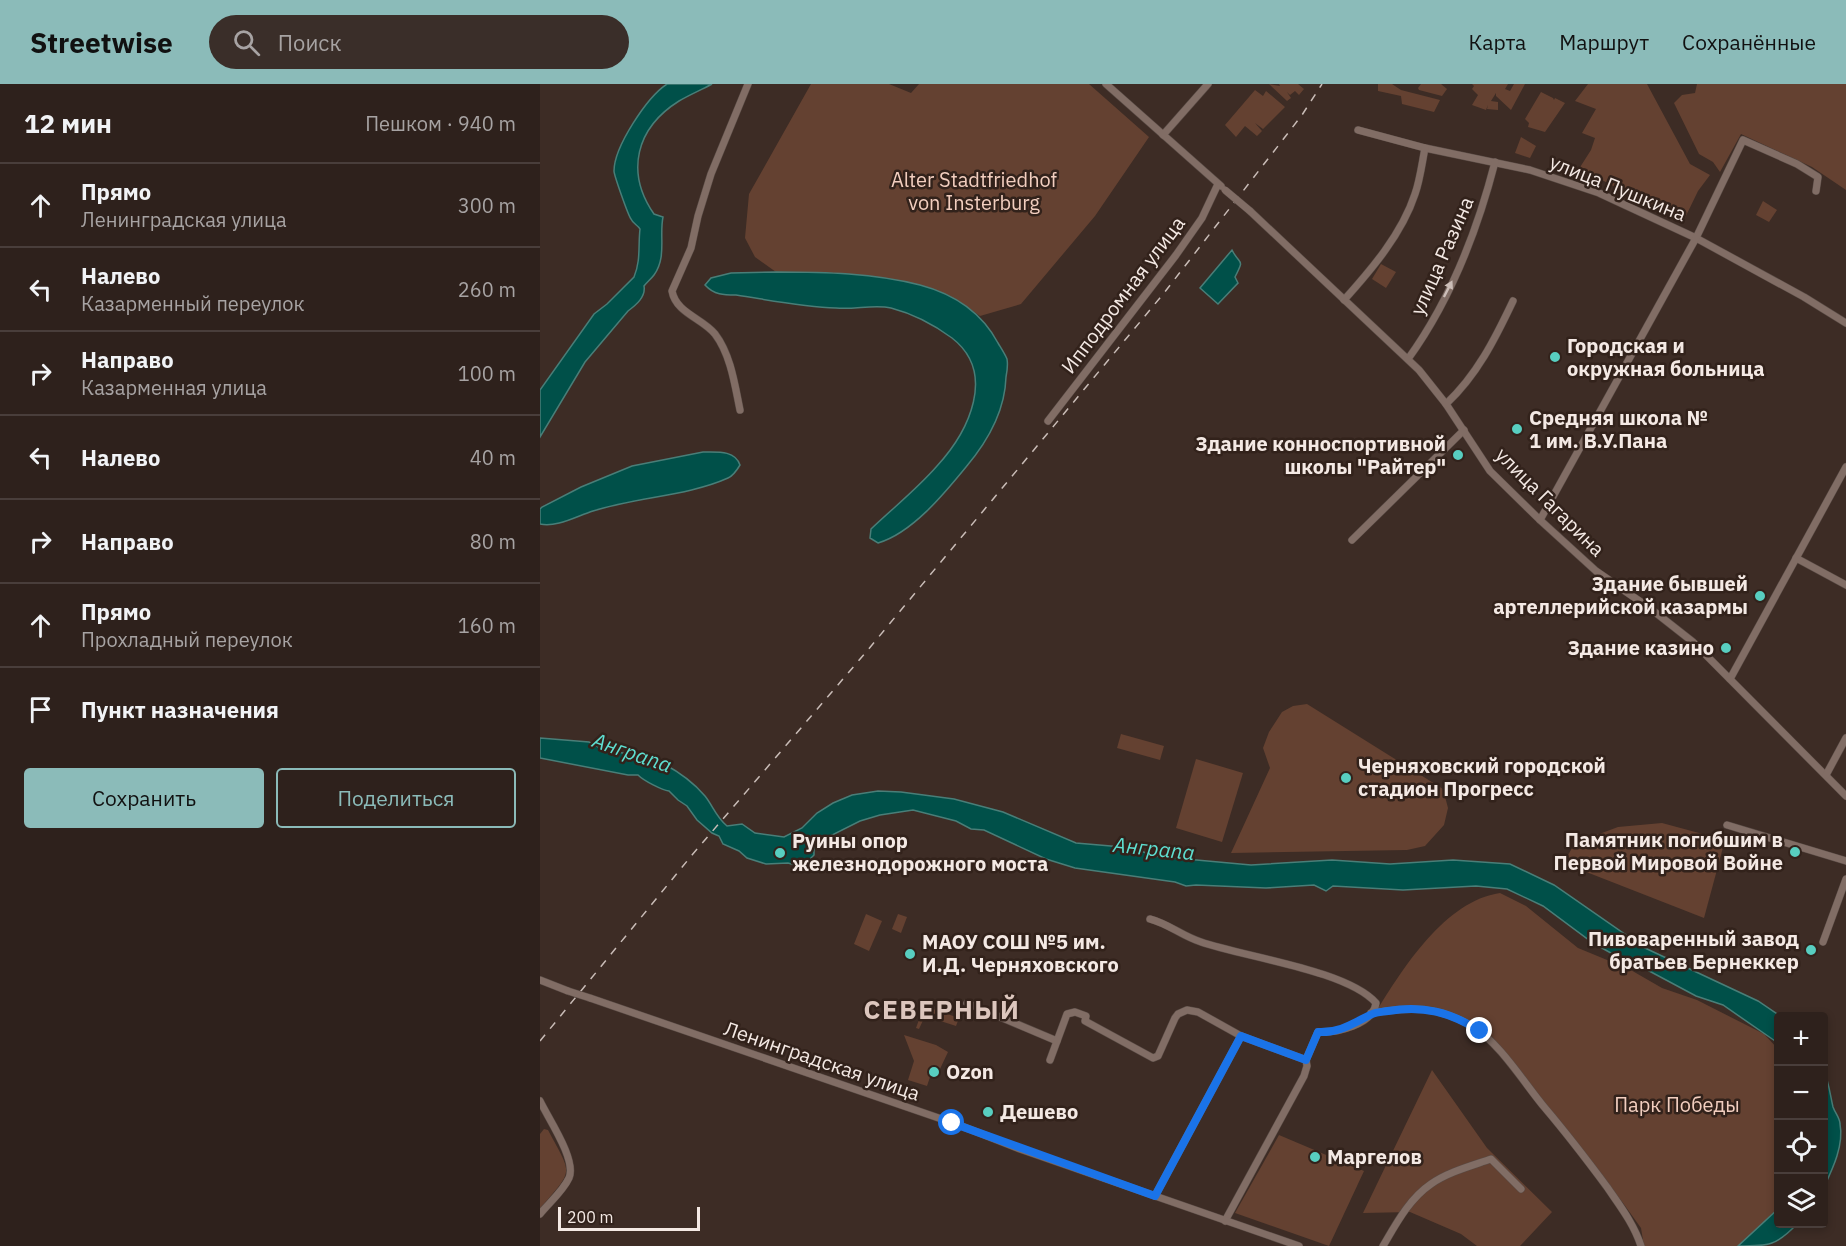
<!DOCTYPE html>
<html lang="ru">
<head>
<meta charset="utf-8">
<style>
	body { margin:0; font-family:"IBM Plex Sans",sans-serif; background:#3a2e29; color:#f1f3f6 }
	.controls { position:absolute; right:18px; bottom:18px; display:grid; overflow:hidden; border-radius:6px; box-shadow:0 3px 9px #0003 }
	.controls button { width:54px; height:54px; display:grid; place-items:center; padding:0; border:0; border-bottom:2px solid #493e3b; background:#2e211c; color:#f1f3f6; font:30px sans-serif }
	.scale { position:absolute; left:18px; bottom:15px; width:142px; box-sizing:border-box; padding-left:6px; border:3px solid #f4e9e4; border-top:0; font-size:16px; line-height:21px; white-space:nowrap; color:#f4e9e4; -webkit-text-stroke:4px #32221b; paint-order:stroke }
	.stop { position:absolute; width:18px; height:18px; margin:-14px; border:4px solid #1a73e8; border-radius:50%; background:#fff }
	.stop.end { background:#1a73e8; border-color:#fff; box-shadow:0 2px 6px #0008 }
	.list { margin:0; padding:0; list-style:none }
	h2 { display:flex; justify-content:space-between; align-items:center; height:78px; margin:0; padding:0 24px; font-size:26px }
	h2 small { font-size:20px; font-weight:400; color:#a7a3a3 }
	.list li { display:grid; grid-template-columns:39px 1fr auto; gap:18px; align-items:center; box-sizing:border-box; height:84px; padding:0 24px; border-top:2px solid #493e3b }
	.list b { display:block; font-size:22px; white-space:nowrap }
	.list p { margin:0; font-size:20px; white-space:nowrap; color:#a7a3a3 }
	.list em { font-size:20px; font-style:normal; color:#a7a3a3 }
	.actions { display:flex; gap:12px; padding:18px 24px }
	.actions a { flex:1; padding:14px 0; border:2px solid #8bbbb9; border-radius:6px; text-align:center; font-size:21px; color:#8bbbb9 }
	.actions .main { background:#8bbbb9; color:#111 }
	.icon { flex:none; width:33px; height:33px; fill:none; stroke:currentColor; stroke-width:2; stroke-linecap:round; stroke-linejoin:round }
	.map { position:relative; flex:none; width:1306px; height:1162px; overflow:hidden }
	header { display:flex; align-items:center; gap:36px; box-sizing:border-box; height:84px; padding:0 30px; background:#8bbbb9; color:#111 }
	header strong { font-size:28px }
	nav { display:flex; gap:33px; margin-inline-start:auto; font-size:21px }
	.search { width:420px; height:54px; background:#3a2e29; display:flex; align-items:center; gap:15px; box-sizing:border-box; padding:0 21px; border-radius:33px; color:#a7a3a3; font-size:22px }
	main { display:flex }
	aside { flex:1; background:#2e211c }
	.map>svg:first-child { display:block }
</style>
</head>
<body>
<header>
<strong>Streetwise</strong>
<div class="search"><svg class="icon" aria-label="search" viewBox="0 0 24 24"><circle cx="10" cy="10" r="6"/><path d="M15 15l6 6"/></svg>Поиск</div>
<nav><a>Карта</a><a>Маршрут</a><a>Сохранённые</a></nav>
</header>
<main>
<aside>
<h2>12 мин<small>Пешком · 940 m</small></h2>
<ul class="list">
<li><svg class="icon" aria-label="ahead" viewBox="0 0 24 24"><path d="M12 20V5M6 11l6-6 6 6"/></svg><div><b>Прямо</b><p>Ленинградская улица</p></div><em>300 m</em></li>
<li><svg class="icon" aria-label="left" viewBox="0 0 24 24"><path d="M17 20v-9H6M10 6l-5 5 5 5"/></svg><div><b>Налево</b><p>Казарменный переулок</p></div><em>260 m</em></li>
<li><svg class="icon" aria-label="right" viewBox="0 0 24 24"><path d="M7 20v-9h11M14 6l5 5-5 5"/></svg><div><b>Направо</b><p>Казарменная улица</p></div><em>100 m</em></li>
<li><svg class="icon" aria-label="left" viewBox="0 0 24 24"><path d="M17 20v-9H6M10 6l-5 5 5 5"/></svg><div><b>Налево</b></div><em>40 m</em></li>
<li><svg class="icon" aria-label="right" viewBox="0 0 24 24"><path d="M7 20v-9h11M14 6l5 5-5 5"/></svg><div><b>Направо</b></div><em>80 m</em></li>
<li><svg class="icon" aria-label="ahead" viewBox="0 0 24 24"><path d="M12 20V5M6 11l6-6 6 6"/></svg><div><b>Прямо</b><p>Прохладный переулок</p></div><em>160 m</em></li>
<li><svg class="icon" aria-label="arrive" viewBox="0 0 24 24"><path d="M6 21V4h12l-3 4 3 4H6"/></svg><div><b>Пункт назначения</b></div></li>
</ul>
<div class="actions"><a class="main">Сохранить</a><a>Поделиться</a></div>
</aside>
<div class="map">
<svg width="1306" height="1162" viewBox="0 0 1306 1162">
	<rect width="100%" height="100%" fill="#3d2c25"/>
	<g fill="#644131">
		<path d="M 271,0 L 349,0 L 371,9 L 379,0 L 549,0 L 609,53 L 555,132 L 481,220 L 440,232 L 416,215 L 289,189 L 236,188 L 215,173 L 205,154 L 209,110 Z"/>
		<path d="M 729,0 L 740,2 L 739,0 L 758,0 L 764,5 L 759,11 L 755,7 L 750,11 L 747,8 L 751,14 L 747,17 Z"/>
		<path d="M 838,0 L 852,0 L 861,6 L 900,16 L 894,28 L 862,20 L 861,12 L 838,7 Z"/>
		<path d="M 881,0 L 901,0 L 907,5 L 902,12 L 879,6 L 878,4 Z"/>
		<path d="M 932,0 L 968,0 L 965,5 L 970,7 L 974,0 L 985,0 L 971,26 L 956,12 L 956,9 L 951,17 L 958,18 L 958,26 L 947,25 L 948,21 L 946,26 L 932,21 L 938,11 L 932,5 L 934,2 Z"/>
		<path d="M 1048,0 L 1107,0 L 1150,80 L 1170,91 L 1158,107 L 1143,138 L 1060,95 L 1037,88 L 1051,66 L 1055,54 L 1042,49 L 1056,25 L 1035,17 Z"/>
		<path d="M 1157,0 L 1306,0 L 1306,106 L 1272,83 L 1201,50 L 1180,88 L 1173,78 L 1159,70 L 1134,19 L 1142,11 L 1155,9 Z"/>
		<path d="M 715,6 L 723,12 L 726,7 L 745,23 L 723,45 L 715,39 L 722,47 L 717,52 L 705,42 L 696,53 L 685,41 Z"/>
		<path d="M 1001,8 L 1013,14 L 1014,16 L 1015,14 L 1025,19 L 1005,48 L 988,43 L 989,39 L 985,35 Z"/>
		<path d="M 981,53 L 996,62 L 990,74 L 975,69 Z"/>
		<path d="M 1223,117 L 1237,126 L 1229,138 L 1216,131 Z"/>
		<path d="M 841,180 L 856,188 L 846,204 L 832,195 Z"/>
		<path d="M 767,620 L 903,705 L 908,724 L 904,741 L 885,762 L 867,766 L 691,769 L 730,684 L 723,664 L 729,648 L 742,628 L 753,622 Z"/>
		<path d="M 581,650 L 624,662 L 620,676 L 577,664 Z"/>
		<path d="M 656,675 L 703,689 L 682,758 L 636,744 Z"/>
		<path d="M 1122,739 L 1185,756 L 1164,834 L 1031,782 L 1028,771 L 1035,759 L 1078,743 Z"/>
		<path d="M 960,809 L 986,822 L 1038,864 L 1089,885 L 1122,904 L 1157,916 L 1224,950 L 1238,965 L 1238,1125 L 1198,1162 L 1104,1162 L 1101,1144 L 1083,1119 L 982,990 L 962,966 L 931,937 L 894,923 L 867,922 L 836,928 C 863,884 905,817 960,809 Z"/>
		<path d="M 326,830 L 342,837 L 329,867 L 314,860 Z"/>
		<path d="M 358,830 L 367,833 L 361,849 L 352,845 Z"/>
		<path d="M 384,922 L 419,934 L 416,942 L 385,932 L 379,945 L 376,944 Z"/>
		<path d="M 364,951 L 396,961 L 408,968 L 400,985 L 393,984 L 387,1002 L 368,996 L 374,977 Z"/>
		<path d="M 892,986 L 947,1064 L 1012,1128 L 980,1162 L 937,1162 L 921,1150 L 870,1128 L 823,1129 Z"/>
		<path d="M 4,1045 L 8,1046 C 33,1093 34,1084 0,1125 L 0,1050 Z"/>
		<path d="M 739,1051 L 824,1087 L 789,1162 L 695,1129 Z"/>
	</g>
	<g fill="#005049" stroke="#497e78" stroke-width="1.5">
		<path d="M 127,0 L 172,0 C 161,6 149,11 139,17 C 96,44 85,88 114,130 L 123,133 C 119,152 127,173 114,191 C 111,195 107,198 104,202 C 106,213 96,221 88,227 L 45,278 L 0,353 L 0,306 L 54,230 L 67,220 L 94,193 C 101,176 98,162 100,145 C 98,141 93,140 91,135 C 88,131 74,91 74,87 C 74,63 107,13 127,0 Z"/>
		<path d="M 692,166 C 700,182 705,173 695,193 L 698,199 L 678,220 L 660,204 Z"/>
		<path d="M 236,188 C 285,188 333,189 380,201 C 414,210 442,229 458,259 C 461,264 465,270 467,275 C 468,281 467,288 466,293 C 465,328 448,357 426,383 C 404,410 372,449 338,459 L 330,454 L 331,445 C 353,424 377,405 397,382 C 429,347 457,289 412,254 C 393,240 374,230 351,224 C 334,220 314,226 296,224 C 263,223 229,216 196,211 C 184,211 174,211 165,201 L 171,194 L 191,189 Z"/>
		<path d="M 163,368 C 177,368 195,366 200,381 C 197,386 193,392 188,394 C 148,412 96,413 53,427 C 37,432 16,444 0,440 L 0,425 L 2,423 L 41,403 L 92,382 Z"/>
		<path d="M 0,654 L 49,658 L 58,663 L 66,659 L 75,662 C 80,674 89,667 98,669 C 108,671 116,675 124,680 C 139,688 154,699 165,712 C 173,722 176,733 187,742 L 202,740 L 215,749 L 244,753 L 262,744 L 277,729 L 293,719 L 312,711 L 338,707 L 361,708 L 414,715 L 463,728 L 536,759 L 594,764 L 613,772 L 711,781 L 792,776 L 850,780 L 913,776 L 970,780 L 1014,801 L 1105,864 L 1218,917 L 1240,932 L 1238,959 L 1183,921 L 1156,912 L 1098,881 L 1078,873 L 1053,859 L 1003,822 L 967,805 L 936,802 L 863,806 L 793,802 L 786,807 L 774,801 L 726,804 L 656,801 L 646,802 L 635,798 L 535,784 L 506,775 L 444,746 L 431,745 L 416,737 L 373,726 L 340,731 L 320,737 L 282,756 L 274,764 L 274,771 L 270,775 L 255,781 L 248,779 L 226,780 L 207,774 L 199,767 L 183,760 L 179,752 L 172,749 L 157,736 L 147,722 L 138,716 L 129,707 C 122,706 104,697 98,691 L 88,691 L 0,674 Z"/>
		<path d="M 1284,987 C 1289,999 1290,1010 1293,1023 C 1295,1029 1300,1034 1300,1040 C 1304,1061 1293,1084 1284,1103 Z"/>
		<path d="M 1238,1125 L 1238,1140 L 1257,1140 C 1236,1162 1229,1162 1198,1162 Z"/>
	</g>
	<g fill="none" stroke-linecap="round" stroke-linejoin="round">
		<g stroke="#594b45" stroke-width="8">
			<g id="minor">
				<path d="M 566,0 L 681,102"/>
				<path d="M 818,46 L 885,64 L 990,86 L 1059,109 L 1156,154 L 1264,213 L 1306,239"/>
				<path d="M 623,51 L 668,0"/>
				<path d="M 710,127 L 879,286 L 906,320 L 950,387 L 1000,436 L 1056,487 L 1111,525 L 1153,558 L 1306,712"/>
				<path d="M 804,216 C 831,186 862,150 875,110 C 880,96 882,79 885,64"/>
				<path d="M 868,275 C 910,217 937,148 955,78"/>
				<path d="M 906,320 C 937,291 955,255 973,217"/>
				<path d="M 200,326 C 195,302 191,271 175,250 C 162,234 136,229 132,207 L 151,164 L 158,132 L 171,90 L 208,0"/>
				<path d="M 508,337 L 636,171 L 662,134 L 678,100"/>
				<path d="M 1000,436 L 1156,154 L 1203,56 L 1257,80 L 1278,93 L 1276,107"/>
				<path d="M 812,456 L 924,346"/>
				<path d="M 1256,474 L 1306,501"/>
				<path d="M 1190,595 L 1306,383"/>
				<path d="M 1286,691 L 1306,654"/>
				<path d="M 1187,741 L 1306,777"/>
				<path d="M 610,835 C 629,840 642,852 661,858 C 704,873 807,886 836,919 C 833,941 796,949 778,948 L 766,976 L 767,982 L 764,992 L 685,1137"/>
				<path d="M 1283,858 L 1306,795"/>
				<path d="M 0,896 L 28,907"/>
				<path d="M 50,914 L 419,1041 L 480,1065 L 759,1162"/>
				<path d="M 427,919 L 517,957"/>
				<path d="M 831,929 C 871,923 896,921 932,942 C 960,959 984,999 1005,1024 C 1027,1050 1047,1076 1067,1103 C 1080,1122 1094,1140 1101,1162"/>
				<path d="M 510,976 L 527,930 L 535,928 L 546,932 L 545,937 L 613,974 L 618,972 L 635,934 L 638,930 L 647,926 L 658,928 L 701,952 L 766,976"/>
				<path d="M 0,1017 C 8,1034 37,1076 29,1094 C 23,1107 9,1119 0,1130"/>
				<path d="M 615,1112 L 701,952"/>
				<path d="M 843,1162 C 856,1140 869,1115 891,1100 C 908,1088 931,1082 951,1075 L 981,1105"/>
			</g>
		</g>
		<use href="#minor" stroke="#816d65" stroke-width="7"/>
		<path stroke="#c9bcb7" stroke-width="1.5" stroke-dasharray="8 8" stroke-linecap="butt" d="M 0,957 L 152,771 L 327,567 L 624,209 L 762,31 L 782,0"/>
		<g stroke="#594b45" stroke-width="8" stroke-linecap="butt">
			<g id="minor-bridge">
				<path d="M 685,106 L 710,127"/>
				<path d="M 28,907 L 50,914"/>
			</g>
		</g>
		<use href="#minor-bridge" stroke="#816d65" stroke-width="7"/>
	</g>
	<defs><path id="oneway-solid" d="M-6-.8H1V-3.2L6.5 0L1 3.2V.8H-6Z" transform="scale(1.5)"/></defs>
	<use fill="#ccbeb8" href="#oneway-solid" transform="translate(908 205) rotate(-63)"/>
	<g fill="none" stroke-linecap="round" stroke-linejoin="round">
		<path stroke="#1a73e8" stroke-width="8" d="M 412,1039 L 615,1112 L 701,952 L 766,976 L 778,948 C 799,949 812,940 830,931 C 835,928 842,928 848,927 C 883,921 910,928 940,947"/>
	</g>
	<g fill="#58cec0" stroke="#32221b" stroke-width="2">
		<circle cx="1015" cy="273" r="6"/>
		<circle cx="977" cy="345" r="6"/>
		<circle cx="918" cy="371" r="6"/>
		<circle cx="1220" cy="512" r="6"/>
		<circle cx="1186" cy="564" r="6"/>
		<circle cx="806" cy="694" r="6"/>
		<circle cx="1255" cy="768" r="6"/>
		<circle cx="240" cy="769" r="6"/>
		<circle cx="1271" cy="866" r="6"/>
		<circle cx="370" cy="870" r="6"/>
		<circle cx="394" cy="988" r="6"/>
		<circle cx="448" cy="1028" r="6"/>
		<circle cx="775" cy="1073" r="6"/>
	</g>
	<g text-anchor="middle" stroke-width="5" stroke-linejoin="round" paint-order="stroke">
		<g font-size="20" fill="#f2cebf" stroke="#32221b">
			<text x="434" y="103">Alter Stadtfriedhof<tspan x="434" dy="23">von Insterburg</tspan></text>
			<text x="1137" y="1028">Парк Победы</text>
		</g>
		<g font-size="20" fill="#f4e9e4" stroke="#32221b">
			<text transform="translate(1078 104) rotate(22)" y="7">улица Пушкина</text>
			<text transform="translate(902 172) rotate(-66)" y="7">улица Разина</text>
			<text transform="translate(583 211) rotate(-53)" y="7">Ипподромная улица</text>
			<text transform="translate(1010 418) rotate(45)" y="7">улица Гагарина</text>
			<text transform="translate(282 977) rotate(19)" y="7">Ленинградская улица</text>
		</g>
		<g font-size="20" font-weight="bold" fill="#f4e9e4" stroke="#32221b" text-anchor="start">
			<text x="1027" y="269">Городская и<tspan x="1027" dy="23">окружная больница</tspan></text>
			<text x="989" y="341">Средняя школа №<tspan x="989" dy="23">1 им. В.У.Пана</tspan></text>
			<text x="906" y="367" text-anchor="end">Здание конноспортивной<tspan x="906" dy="23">школы "Райтер"</tspan></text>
			<text x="1208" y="507" text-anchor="end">Здание бывшей<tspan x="1208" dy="23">артеллерийской казармы</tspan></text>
			<text x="1174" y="571" text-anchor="end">Здание казино</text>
			<text x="818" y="689">Черняховский городской<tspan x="818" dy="23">стадион Прогресс</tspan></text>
			<text x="1243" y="763" text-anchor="end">Памятник погибшим в<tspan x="1243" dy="23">Первой Мировой Войне</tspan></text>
			<text x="252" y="764">Руины опор<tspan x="252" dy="23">железнодорожного моста</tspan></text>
			<text x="1259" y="862" text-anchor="end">Пивоваренный завод<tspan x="1259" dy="23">братьев Бернеккер</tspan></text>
			<text x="382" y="865">МАОУ СОШ №5 им.<tspan x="382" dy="23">И.Д. Черняховского</tspan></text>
			<text x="406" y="995">Ozon</text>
			<text x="460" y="1035">Дешево</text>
			<text x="787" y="1080">Маргелов</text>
		</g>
		<g font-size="21" font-style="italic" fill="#5eded0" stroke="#32221b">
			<text transform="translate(92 669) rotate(19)" y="7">Анграпа</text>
			<text transform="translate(614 765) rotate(6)" y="7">Анграпа</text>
		</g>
		<g font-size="26" font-weight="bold" letter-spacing="1.5" fill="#dcc6bd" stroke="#32221b">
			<text x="402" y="935">СЕВЕРНЫЙ</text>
		</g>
	</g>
</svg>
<div class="controls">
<button>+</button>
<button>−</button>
<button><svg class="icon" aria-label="locate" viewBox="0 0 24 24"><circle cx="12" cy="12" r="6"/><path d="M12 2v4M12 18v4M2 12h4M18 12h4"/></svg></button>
<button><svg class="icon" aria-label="layers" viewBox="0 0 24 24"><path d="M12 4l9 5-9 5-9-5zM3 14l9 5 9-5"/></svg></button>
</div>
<div class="scale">200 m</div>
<div class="stop" style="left:412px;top:1039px"></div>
<div class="stop end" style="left:940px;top:947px"></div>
</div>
</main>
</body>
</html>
